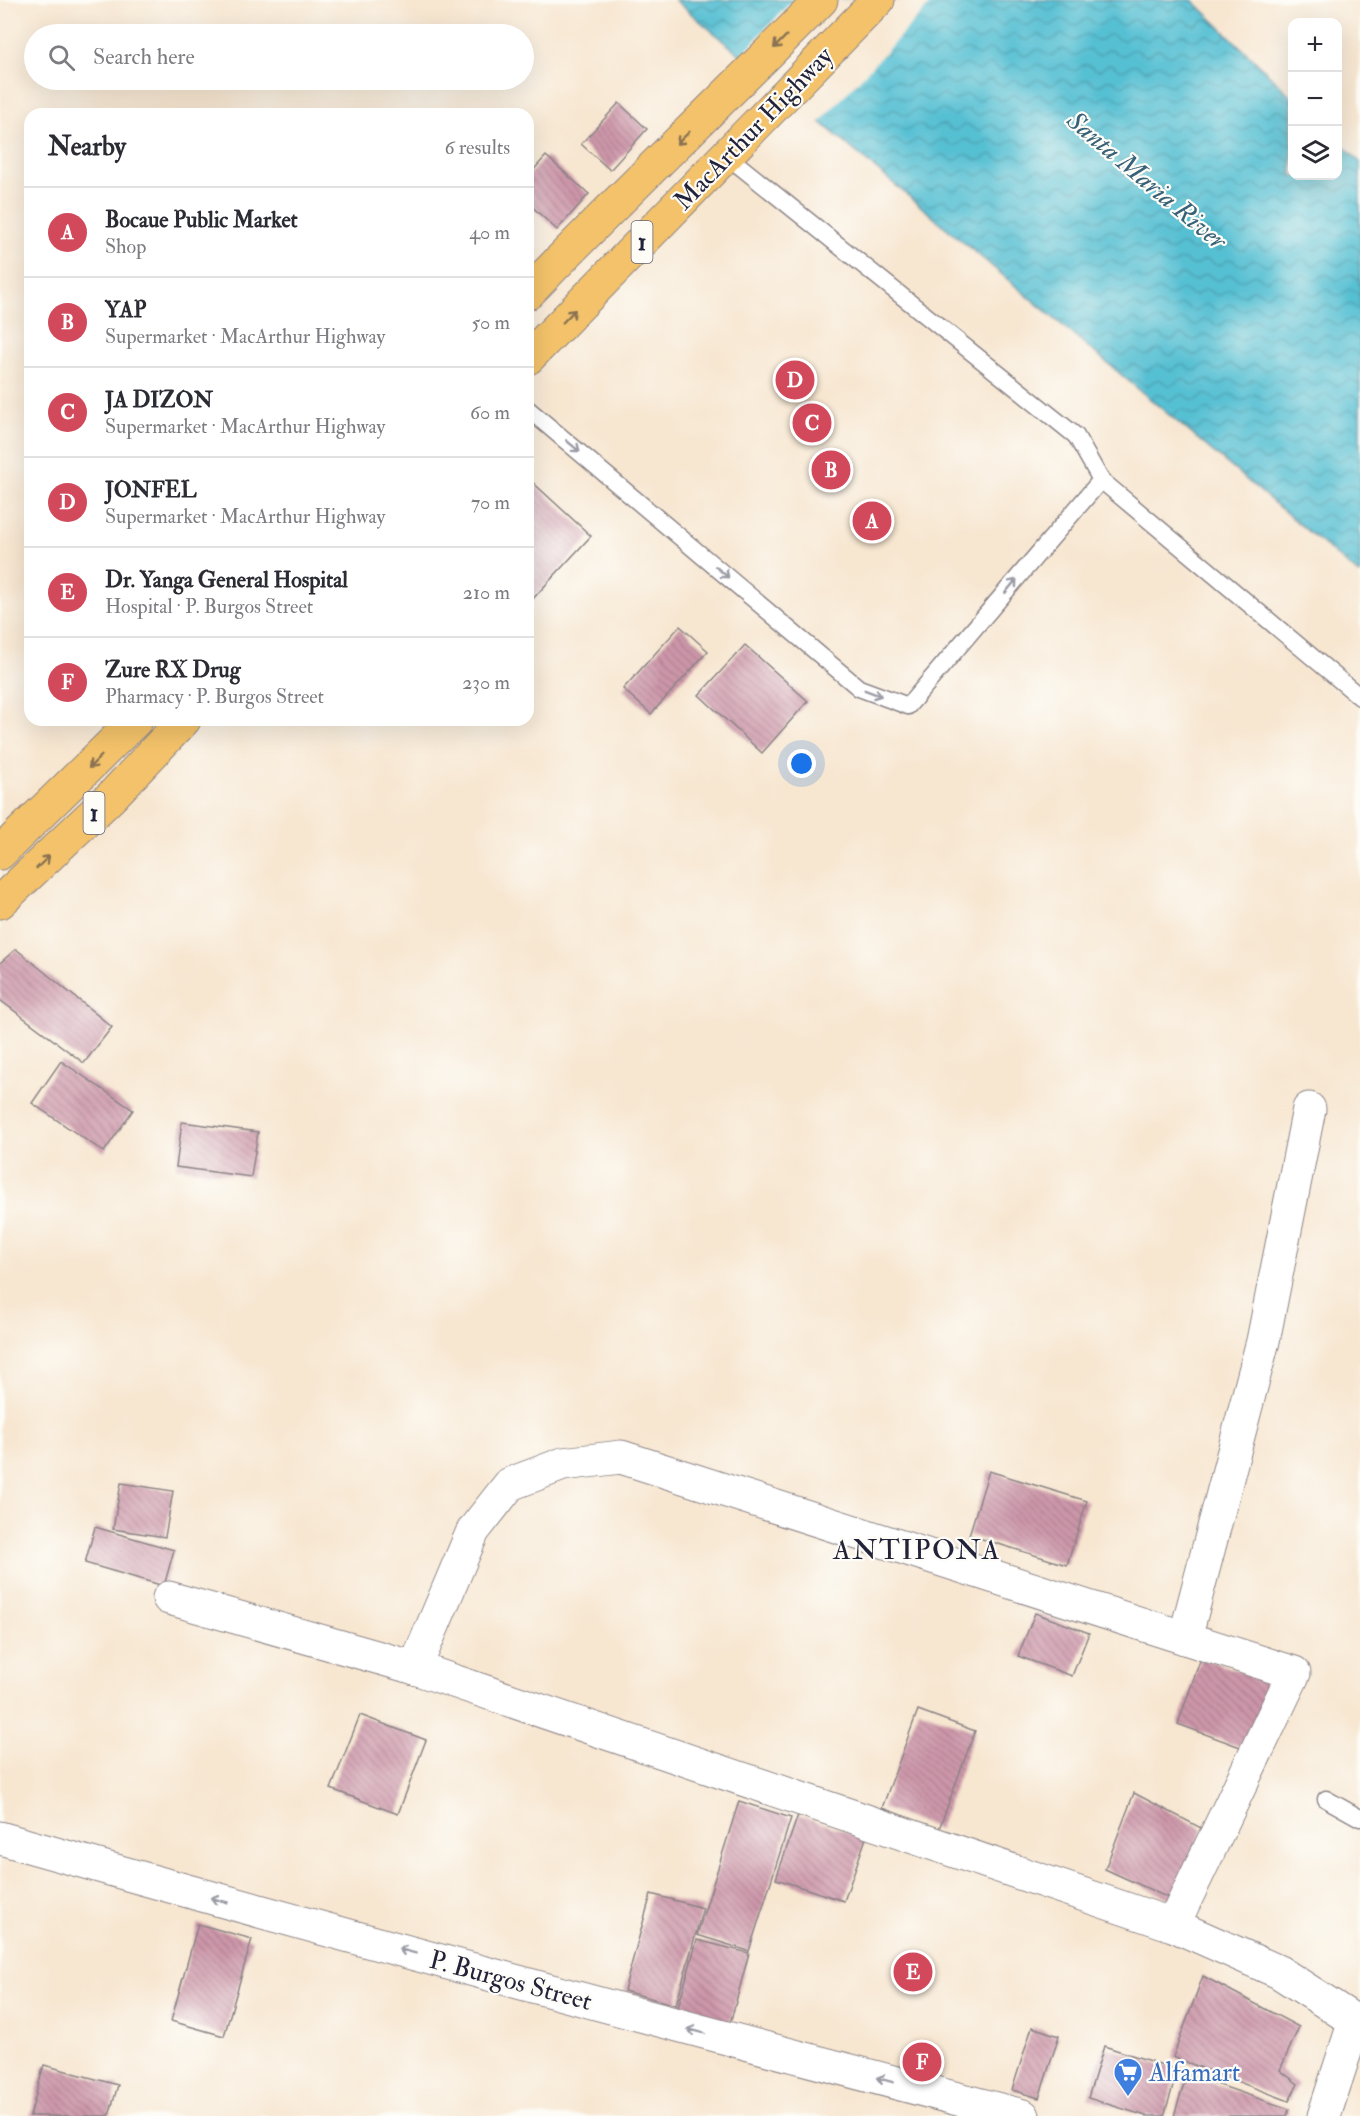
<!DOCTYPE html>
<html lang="en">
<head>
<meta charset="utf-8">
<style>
	body { margin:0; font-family:"IM FELL Double Pica",serif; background:#f2f2f3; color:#2b2b33 }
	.controls { position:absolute; right:18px; top:18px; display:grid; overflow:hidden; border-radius:12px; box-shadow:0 6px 24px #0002 }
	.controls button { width:54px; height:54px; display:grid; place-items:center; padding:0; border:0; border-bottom:2px solid #e1e1e2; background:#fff; color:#2b2b33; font:30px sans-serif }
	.you { position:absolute; left:802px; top:764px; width:21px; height:21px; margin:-15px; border:4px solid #fff; border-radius:50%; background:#1a73e8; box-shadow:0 0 0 9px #1a73e833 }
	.badge { display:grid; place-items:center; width:39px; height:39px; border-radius:50%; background:#d1495b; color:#fff; font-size:20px; font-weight:700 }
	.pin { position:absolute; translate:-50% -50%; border:3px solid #fff; box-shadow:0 2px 6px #0006 }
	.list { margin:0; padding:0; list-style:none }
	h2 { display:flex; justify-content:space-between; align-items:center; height:78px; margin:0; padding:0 24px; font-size:26px }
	h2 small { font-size:20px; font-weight:400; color:#7c7c81 }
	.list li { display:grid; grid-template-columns:39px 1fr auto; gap:18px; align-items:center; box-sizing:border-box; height:90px; padding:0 24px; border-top:2px solid #e1e1e2 }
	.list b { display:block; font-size:22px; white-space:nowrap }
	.list p { margin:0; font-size:20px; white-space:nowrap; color:#7c7c81 }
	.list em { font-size:20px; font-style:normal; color:#7c7c81 }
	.icon { flex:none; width:33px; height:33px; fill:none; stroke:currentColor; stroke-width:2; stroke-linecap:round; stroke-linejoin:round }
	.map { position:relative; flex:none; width:1360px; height:2116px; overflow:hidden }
	.search { position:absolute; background:#fff; box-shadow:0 6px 24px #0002; left:24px; top:24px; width:510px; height:66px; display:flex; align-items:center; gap:15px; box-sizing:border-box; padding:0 21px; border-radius:33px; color:#7c7c81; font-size:22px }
	.panel { position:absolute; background:#fff; box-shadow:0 6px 24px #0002; left:24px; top:108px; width:510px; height:618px; border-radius:18px }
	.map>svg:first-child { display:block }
</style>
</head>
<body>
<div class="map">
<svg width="1360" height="2116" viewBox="0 0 1360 2116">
	<defs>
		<pattern id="water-waves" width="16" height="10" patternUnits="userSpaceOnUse" patternTransform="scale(1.5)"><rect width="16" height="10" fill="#57c0d3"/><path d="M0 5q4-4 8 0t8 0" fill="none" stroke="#489cac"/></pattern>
		<pattern id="building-back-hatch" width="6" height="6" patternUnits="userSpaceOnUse" patternTransform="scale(1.5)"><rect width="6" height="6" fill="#ce97aa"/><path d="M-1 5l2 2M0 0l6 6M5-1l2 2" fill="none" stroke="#a77b8c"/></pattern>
	</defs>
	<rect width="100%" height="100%" fill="#fdfcf7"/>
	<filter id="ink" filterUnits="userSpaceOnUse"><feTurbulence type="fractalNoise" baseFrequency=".0167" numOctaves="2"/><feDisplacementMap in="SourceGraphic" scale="12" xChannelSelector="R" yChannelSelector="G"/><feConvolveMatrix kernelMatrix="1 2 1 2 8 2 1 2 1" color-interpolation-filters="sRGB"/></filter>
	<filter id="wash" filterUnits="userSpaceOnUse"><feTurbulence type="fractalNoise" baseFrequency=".008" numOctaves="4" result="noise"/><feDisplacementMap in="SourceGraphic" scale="24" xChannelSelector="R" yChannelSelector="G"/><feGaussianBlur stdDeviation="1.35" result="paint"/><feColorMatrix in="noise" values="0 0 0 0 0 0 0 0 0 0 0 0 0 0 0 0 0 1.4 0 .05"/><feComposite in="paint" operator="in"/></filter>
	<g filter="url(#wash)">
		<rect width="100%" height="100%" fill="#f7e6d0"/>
		<path fill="url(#water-waves)" stroke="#3c7187" stroke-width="1.5" d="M 675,0 L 1192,0 L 1292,97 L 1292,176 L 1338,176 L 1338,141 L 1360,162 L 1360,575 Z"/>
		<path fill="#f7e6d0" d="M 793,0 L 934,0 L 818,124 L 739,57 Z"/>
		<g id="blocks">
			<g fill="url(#building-back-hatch)">
				<path d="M 619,103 L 647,129 L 610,170 L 581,144 Z"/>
				<path d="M 546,156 L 589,194 L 557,230 L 528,203 L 528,176 Z"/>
				<path d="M 528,478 L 591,536 L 528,604 Z"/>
				<path d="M 680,626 L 708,651 L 651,714 L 623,689 Z"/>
				<path d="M 745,645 L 808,701 L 762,753 L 699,695 Z"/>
				<path d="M 16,949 L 112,1027 L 84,1063 L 0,1000 L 0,963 Z"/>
				<path d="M 61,1061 L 133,1110 L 104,1152 L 32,1103 Z"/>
				<path d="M 182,1122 L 258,1132 L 251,1177 L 176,1167 Z"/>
				<path d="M 989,1471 L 1087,1501 L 1067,1565 L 969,1535 Z"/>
				<path d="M 121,1483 L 173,1491 L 165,1537 L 113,1529 Z"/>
				<path d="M 95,1527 L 174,1550 L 164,1586 L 85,1563 Z"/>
				<path d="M 1035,1613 L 1089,1633 L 1072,1676 L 1018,1656 Z"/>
				<path d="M 1201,1658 L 1275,1683 L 1251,1751 L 1178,1724 Z"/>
				<path d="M 918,1710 L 975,1731 L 939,1829 L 882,1808 Z"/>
				<path d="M 360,1715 L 426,1740 L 398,1814 L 331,1789 Z"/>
				<path d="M 1134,1793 L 1203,1829 L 1173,1900 L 1105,1869 Z"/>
				<path d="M 739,1801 L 791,1818 L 749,1951 L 697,1935 Z"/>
				<path d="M 798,1815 L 866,1838 L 844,1901 L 776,1879 Z"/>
				<path d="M 651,1894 L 703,1908 L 676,2005 L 624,1991 Z"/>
				<path d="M 198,1924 L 252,1939 L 224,2036 L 171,2021 Z"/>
				<path d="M 697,1940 L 749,1953 L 730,2024 L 677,2011 Z"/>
				<path d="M 1203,1976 L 1299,2027 L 1280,2070 L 1298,2084 L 1289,2101 L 1173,2057 Z"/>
				<path d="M 1032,2027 L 1059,2036 L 1039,2098 L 1012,2090 Z"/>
				<path d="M 1104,2046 L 1178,2070 L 1164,2116 L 1146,2116 L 1088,2098 Z"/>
				<path d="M 44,2065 L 118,2085 L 109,2116 L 30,2116 Z"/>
				<path d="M 1187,2074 L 1289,2109 L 1287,2116 L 1174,2116 Z"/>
			</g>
		</g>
	</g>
	<g filter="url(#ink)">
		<use href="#blocks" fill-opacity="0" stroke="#8c8486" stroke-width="1.5"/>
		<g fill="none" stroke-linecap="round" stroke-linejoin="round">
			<g stroke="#8c8486" stroke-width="19">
				<g id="service">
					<path d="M 528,409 L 859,688 L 908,706 L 1101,480 L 1076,436 L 726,155"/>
					<path d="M 1101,480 L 1360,697"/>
					<path d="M 1326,1799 L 1360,1818"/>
				</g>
			</g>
			<g stroke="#8c8486" stroke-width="35">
				<g id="minor">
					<path d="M 169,1598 L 415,1668 L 1173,1925 L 1279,1972 L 1355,2021 L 1324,2116"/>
					<path d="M 1185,1638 L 1263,1341 L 1309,1109"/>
					<path d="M 415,1668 L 473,1531 L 510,1484 L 563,1464 L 621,1457 L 1294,1673 L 1173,1925"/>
				</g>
			</g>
			<g stroke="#8c8486" stroke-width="35">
				<path id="tertiary" d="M 0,1838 C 340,1935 681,2027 1023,2116"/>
			</g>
			<g stroke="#8c8486" stroke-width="35">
				<g id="trunk">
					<path d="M 528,293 C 624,193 724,99 821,0"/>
					<path d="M 528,358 L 878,0"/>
					<path d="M 0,853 L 136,720"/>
					<path d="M 0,902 L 112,796 L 184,720"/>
				</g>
			</g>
			<use href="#service" stroke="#fff" stroke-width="16"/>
			<use href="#minor" stroke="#fff" stroke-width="33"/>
			<use href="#tertiary" stroke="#fff" stroke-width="33"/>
			<use href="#trunk" stroke="#f3c26a" stroke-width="33"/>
		</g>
		<defs><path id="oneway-shaft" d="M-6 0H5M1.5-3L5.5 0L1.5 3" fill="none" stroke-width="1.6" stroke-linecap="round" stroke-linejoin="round" transform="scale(1.5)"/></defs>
		<g stroke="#8a7252">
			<use href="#oneway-shaft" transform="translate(780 42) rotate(135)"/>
			<use href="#oneway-shaft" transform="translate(683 138) rotate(136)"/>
			<use href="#oneway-shaft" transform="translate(569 316) rotate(-46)"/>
			<use href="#oneway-shaft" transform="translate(95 762) rotate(136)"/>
			<use href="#oneway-shaft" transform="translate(43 862) rotate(-44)"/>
		</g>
		<g stroke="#9c9ca7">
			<use href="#oneway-shaft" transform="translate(573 446) rotate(40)"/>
			<use href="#oneway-shaft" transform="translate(722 572) rotate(40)"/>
			<use href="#oneway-shaft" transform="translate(1011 586) rotate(-50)"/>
			<use href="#oneway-shaft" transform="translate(873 693) rotate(21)"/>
			<use href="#oneway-shaft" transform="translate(219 1900) rotate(-165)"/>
			<use href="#oneway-shaft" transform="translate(407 1951) rotate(-165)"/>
			<use href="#oneway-shaft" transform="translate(696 2031) rotate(-165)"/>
			<use href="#oneway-shaft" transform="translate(885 2080) rotate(-165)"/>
		</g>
	</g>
	<defs>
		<g id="supermarket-pin" transform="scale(1.5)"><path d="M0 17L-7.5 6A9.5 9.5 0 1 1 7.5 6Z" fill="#3f7fe0" stroke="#fdfcf7"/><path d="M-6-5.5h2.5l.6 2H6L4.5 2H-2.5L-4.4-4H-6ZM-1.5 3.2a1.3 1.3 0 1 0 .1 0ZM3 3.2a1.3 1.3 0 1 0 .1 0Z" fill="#fff"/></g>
	</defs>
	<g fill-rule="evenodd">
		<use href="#supermarket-pin" x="1128" y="2072"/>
	</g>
	<g text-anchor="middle" stroke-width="4.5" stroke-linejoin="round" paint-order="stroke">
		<g fill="#fdfcf7" stroke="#646373" stroke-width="1.5">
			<rect x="631.5" y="221" width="21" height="42" rx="4.5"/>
			<rect x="83.5" y="792" width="21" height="42" rx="4.5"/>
		</g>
		<g font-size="24" font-weight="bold" fill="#22223b">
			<text x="642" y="250">1</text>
			<text x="94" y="821">1</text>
		</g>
		<g font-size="26" fill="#22223b" stroke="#fdfcf7">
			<text transform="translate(753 128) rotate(-46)" y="9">MacArthur Highway</text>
			<text transform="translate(511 1980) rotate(15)" y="9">P. Burgos Street</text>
		</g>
		<g font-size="26" fill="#366cbe" stroke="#fdfcf7" text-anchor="start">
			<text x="1149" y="2081">Alfamart</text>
		</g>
		<g font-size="27" font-style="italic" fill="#376178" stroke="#fdfcf7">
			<text transform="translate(1147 180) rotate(40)" y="9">Santa Maria River</text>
		</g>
		<g font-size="28" letter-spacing="1.5" fill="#22223b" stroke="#fdfcf7">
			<text x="917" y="1559">ANTIPONA</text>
		</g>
	</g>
</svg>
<div class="controls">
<button>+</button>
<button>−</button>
<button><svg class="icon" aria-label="layers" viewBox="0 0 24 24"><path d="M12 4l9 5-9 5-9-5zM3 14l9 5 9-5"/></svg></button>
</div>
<div class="you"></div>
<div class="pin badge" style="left:872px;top:521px">A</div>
<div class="pin badge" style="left:831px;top:470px">B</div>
<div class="pin badge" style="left:812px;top:423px">C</div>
<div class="pin badge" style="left:795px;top:380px">D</div>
<div class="pin badge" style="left:913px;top:1972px">E</div>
<div class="pin badge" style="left:922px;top:2062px">F</div>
<div class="search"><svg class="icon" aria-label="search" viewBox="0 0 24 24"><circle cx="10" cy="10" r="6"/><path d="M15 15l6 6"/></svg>Search here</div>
<section class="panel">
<h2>Nearby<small>6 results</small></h2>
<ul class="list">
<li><span class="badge">A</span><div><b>Bocaue Public Market</b><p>Shop</p></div><em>40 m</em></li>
<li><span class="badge">B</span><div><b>YAP</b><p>Supermarket · MacArthur Highway</p></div><em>50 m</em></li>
<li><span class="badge">C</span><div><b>JA DIZON</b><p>Supermarket · MacArthur Highway</p></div><em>60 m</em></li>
<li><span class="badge">D</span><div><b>JONFEL</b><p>Supermarket · MacArthur Highway</p></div><em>70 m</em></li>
<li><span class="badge">E</span><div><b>Dr. Yanga General Hospital</b><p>Hospital · P. Burgos Street</p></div><em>210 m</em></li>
<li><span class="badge">F</span><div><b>Zure RX Drug</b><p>Pharmacy · P. Burgos Street</p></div><em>230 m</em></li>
</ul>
</section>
</div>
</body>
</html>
